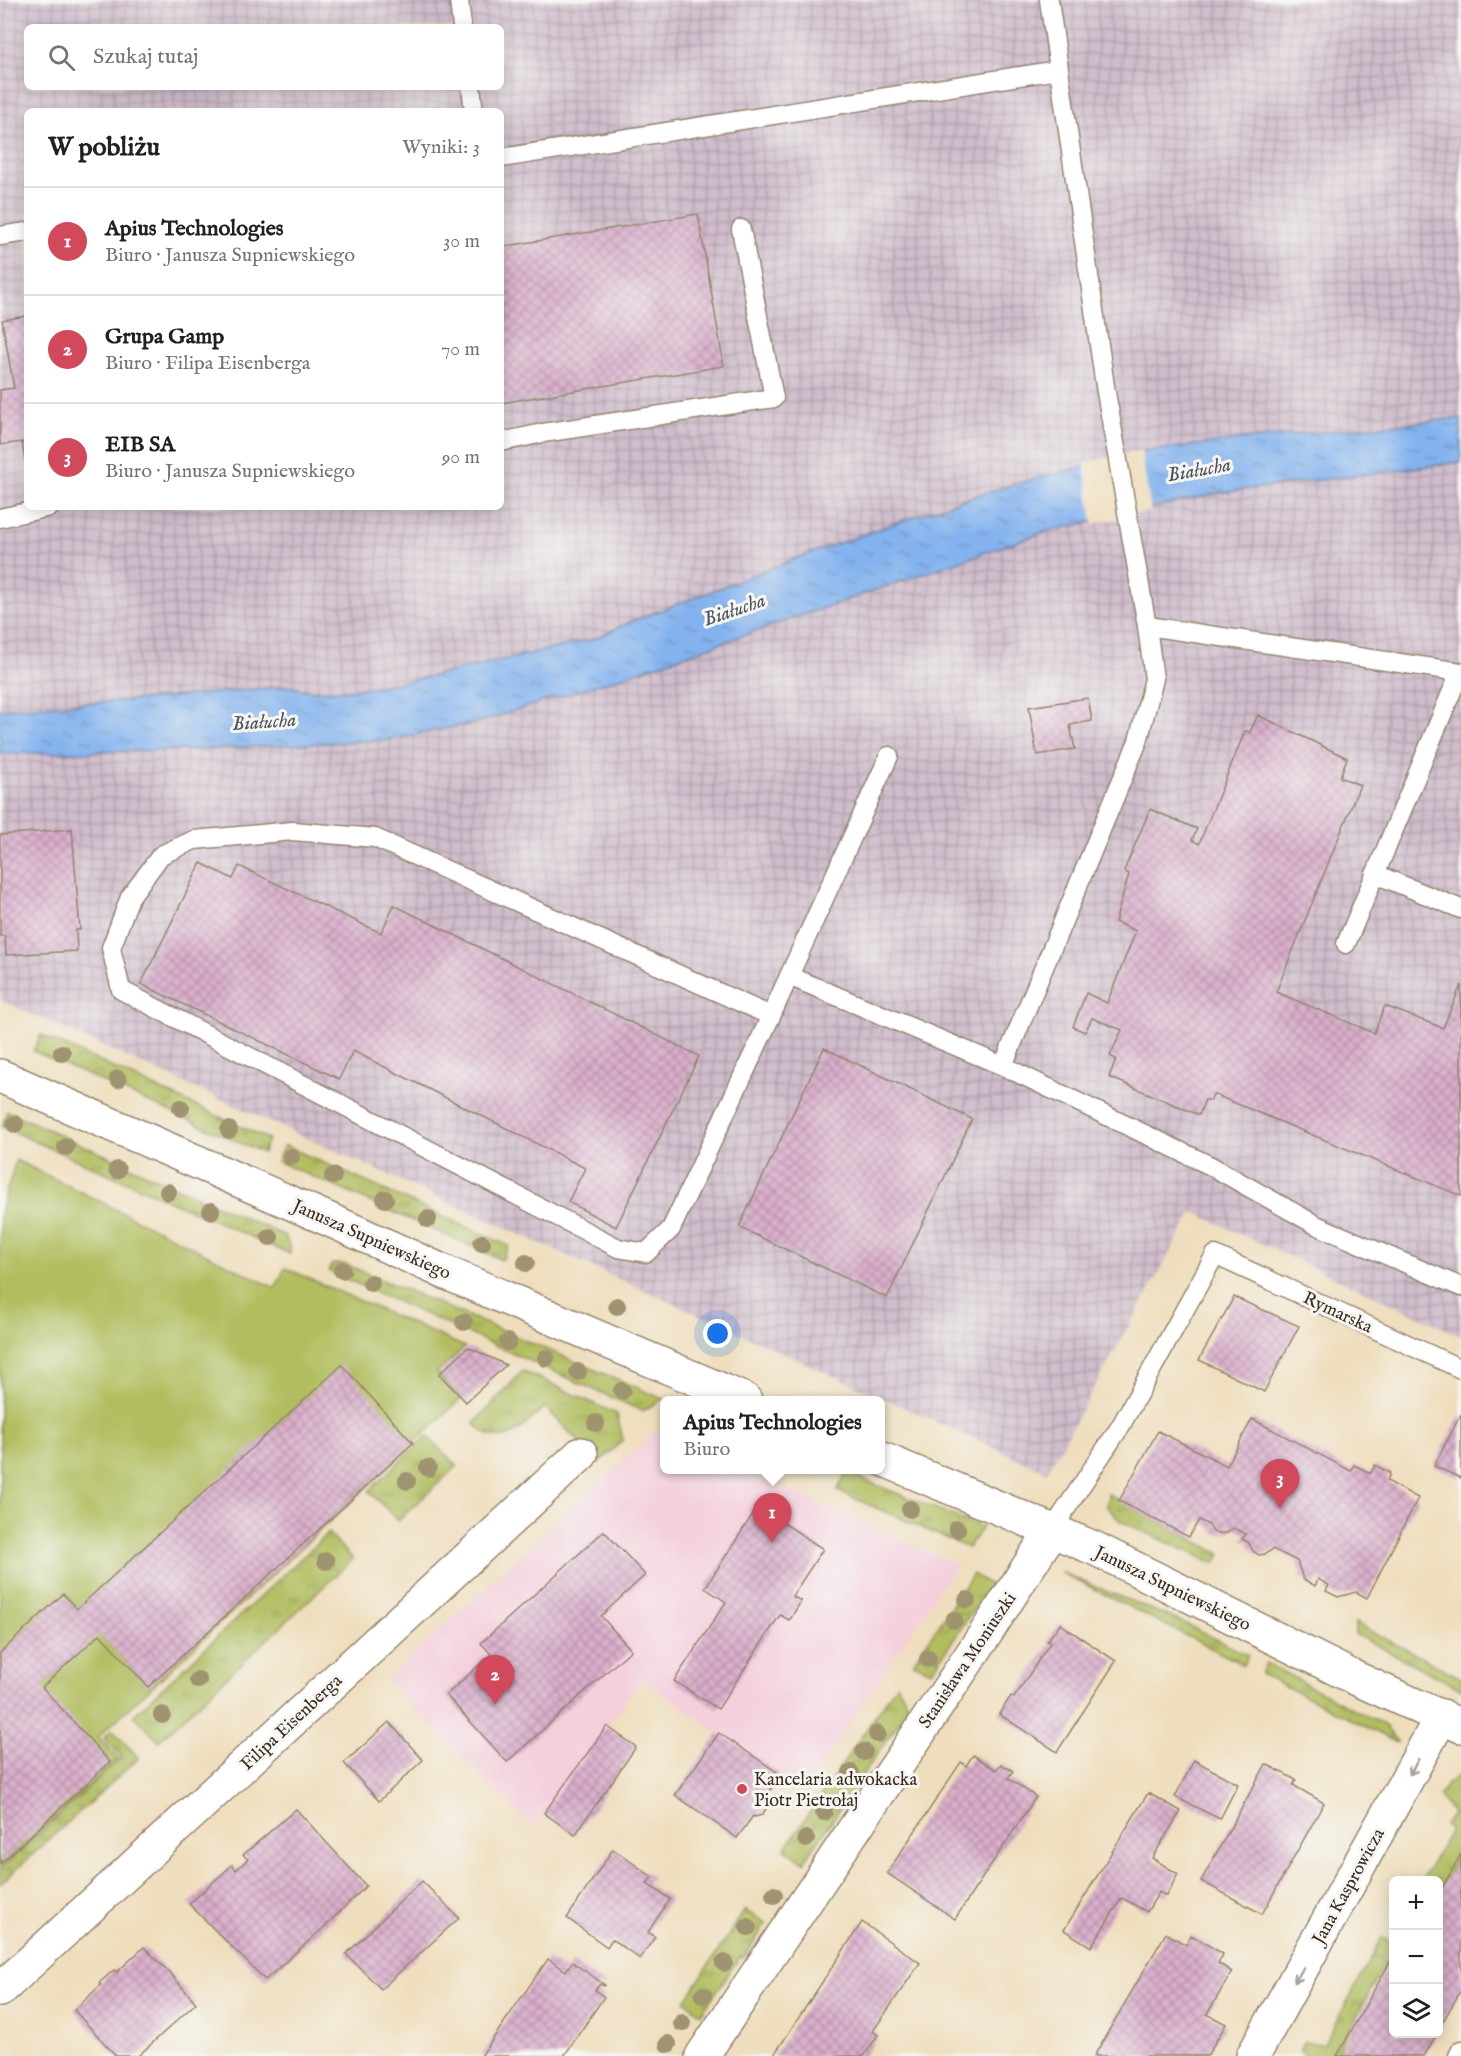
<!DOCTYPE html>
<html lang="pl">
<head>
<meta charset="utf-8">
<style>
	body { margin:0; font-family:"IM FELL English",serif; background:#f6f6f6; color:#202124 }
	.controls { position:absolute; right:18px; bottom:18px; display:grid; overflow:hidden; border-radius:9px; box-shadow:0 3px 15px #0003 }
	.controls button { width:54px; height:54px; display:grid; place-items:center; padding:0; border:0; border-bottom:2px solid #e0e0e0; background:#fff; color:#202124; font:30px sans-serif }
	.you { position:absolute; left:718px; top:1334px; width:21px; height:21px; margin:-15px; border:4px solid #fff; border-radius:50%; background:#1a73e8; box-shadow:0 0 0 9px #1a73e833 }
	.badge { display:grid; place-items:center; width:39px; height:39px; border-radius:50%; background:#d1495b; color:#fff; font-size:20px; font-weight:700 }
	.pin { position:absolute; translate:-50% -50px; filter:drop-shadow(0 2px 3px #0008) }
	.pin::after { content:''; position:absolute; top:32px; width:21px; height:18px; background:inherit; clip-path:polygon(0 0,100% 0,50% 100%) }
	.popup { position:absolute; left:660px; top:1396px; width:225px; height:78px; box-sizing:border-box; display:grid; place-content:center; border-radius:9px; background:#fff; filter:drop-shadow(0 2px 4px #0005); font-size:20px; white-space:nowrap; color:#757577 }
	.popup b { font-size:22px; color:#202124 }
	.popup::after { content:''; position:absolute; left:50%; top:100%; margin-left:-12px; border:12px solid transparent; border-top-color:#fff }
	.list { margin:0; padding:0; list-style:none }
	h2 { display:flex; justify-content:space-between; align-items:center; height:78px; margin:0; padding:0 24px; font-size:26px }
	h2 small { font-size:20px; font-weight:400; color:#757577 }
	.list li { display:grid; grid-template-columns:39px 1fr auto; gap:18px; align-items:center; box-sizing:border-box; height:108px; padding:0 24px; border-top:2px solid #e0e0e0 }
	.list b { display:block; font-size:22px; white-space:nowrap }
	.list p { margin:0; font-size:20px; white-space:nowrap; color:#757577 }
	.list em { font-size:20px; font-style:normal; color:#757577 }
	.icon { flex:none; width:33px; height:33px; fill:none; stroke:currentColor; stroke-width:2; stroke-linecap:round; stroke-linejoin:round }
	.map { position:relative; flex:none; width:1461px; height:2056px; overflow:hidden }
	.search { position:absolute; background:#fff; box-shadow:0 3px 15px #0003; left:24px; top:24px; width:480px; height:66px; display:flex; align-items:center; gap:15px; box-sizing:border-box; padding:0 21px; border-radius:9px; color:#757577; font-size:22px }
	.panel { position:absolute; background:#fff; box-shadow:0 3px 15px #0003; left:24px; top:108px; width:480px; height:402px; border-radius:9px }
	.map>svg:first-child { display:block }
</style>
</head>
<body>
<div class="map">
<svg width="1461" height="2056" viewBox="0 0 1461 2056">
	<defs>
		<pattern id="industrial-grid" width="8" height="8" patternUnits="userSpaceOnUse" patternTransform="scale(1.5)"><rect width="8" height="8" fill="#d0bdcc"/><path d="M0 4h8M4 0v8" fill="none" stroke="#aa9aa5"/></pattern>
		<pattern id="grass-tufts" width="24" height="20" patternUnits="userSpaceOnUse" patternTransform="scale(1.5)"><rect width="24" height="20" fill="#b1bd5e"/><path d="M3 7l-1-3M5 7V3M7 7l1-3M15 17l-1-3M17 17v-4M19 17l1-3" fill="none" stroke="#919a4d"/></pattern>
		<pattern id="water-ripples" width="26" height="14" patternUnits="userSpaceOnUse" patternTransform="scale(1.5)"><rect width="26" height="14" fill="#83b2ee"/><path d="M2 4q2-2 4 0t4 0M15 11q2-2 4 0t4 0" fill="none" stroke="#6c91c0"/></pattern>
		<pattern id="building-cross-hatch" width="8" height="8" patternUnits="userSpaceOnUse" patternTransform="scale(1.5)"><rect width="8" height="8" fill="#daafcc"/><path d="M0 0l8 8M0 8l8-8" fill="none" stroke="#b28fa5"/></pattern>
	</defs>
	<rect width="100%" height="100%" fill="#f6f6f2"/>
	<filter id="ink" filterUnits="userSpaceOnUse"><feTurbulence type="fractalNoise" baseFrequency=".0167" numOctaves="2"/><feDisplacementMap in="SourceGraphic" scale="12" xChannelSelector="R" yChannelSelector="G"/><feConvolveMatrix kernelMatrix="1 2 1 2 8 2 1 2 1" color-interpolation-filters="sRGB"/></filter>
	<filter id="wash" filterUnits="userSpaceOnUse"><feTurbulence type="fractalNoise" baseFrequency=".008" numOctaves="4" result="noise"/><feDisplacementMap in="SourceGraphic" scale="24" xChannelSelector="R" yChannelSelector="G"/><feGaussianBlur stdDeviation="1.35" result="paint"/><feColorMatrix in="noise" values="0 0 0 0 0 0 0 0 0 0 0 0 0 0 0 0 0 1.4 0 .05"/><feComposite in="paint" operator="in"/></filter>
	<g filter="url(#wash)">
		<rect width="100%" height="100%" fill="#efdebd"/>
		<path fill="#f4cfdc" d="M 655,1432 L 664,1436 L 664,1470 L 741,1470 L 957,1564 L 804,1791 L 641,1679 L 534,1828 L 386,1680 Z"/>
		<path fill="url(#industrial-grid)" fill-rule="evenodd" d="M 0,0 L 1461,0 L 1461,1336 L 1193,1212 L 1047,1472 L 0,1000 ZM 27,27 L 501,27 L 501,87 L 27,87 ZM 27,111 L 501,111 L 501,507 L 27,507 Z"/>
		<g fill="url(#grass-tufts)" stroke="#76743e" stroke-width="1.5">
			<path d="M 41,1035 L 268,1139 L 263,1153 L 33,1051 Z"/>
			<path d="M 7,1111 L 285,1236 L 290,1248 L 290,1254 L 2,1127 Z"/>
			<path d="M 284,1145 L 509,1246 L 502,1260 L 277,1161 Z"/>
			<path d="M 332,1264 L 345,1264 L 664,1399 L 642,1411 L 328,1271 Z"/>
			<path d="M 523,1371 L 617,1414 L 623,1440 L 599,1463 L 545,1407 C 523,1427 501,1455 474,1423 Z"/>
			<path d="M 427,1436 L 457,1466 L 398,1521 L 369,1491 Z"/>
			<path d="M 846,1473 L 982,1527 L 968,1548 L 837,1491 Z"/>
			<path d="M 1108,1494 L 1221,1554 L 1216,1561 L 1213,1563 L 1120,1521 L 1107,1507 Z"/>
			<path d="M 328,1533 L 353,1559 L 159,1741 L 134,1715 Z"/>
			<path d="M 1060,1572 L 1184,1623 L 1248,1655 L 1244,1665 Z"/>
			<path d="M 973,1574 L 990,1585 L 932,1671 L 913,1663 Z"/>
			<path d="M 1355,1623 L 1461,1678 L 1461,1689 L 1355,1634 Z"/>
			<path d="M 1266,1663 L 1384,1725 L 1398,1743 L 1261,1674 Z"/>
			<path d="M 897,1684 L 909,1707 L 804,1862 L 785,1849 Z"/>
			<path d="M 112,1730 L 139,1758 L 0,1884 L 0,1870 L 122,1757 L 104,1738 Z"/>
			<path d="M 1461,1773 L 1461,1850 L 1439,1890 L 1438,1880 L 1422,1880 L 1450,1830 L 1444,1826 L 1452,1813 L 1439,1796 L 1448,1783 Z"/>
			<path d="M 745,1910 L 766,1924 L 743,1958 L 740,1957 L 701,2014 L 685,2001 Z"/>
			<path d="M 1382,1938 L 1393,1943 L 1393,1949 L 1335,2056 L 1305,2056 L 1299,2050 L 1304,2042 L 1324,2044 Z"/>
		</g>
		<path fill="#b1bd5e" stroke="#76743e" stroke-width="1.5" d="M 16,1160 L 275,1288 L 285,1268 L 465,1347 L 437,1373 L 461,1399 L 98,1737 L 118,1758 L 0,1867 L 0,1213 Z"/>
		<path fill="url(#water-ripples)" stroke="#5f6e86" stroke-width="1.5" d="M 1461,418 L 1461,462 L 1219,493 L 1045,532 L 625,676 L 480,722 L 388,740 L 190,750 L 0,754 L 0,709 L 151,699 L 286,686 L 314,691 L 342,691 L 410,681 L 594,639 L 630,622 L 811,553 L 961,500 L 1041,477 L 1148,451 L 1238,440 Z"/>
		<path fill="#efdebd" d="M 1141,450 L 1151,511 L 1093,524 L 1084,463 Z"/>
		<g id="blocks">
			<g fill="url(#building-cross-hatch)">
				<path d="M 698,214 L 724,366 L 501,403 L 501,247 Z"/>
				<path d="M 27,316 L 27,466 L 26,466 L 22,442 L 0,445 L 0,390 L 14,388 L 2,320 Z"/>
				<path d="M 1088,698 L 1092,721 L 1070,725 L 1075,749 L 1037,755 L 1029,707 Z"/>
				<path d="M 1258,715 L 1347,758 L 1340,777 L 1360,785 L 1276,992 L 1374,1033 L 1385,1006 L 1443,1028 L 1461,985 L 1461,1196 L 1213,1094 L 1211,1100 L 1205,1100 L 1199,1115 L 1109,1077 L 1116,1059 L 1110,1056 L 1122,1030 L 1092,1018 L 1085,1032 L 1073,1027 L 1086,993 L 1107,1003 L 1136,931 L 1115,922 L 1129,874 L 1124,871 L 1150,809 L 1197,829 L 1192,840 L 1199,844 L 1245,731 L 1250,732 Z"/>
				<path d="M 72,829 L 80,930 L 76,930 L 77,951 L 6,955 L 5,936 L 0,936 L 0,835 Z"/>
				<path d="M 201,863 L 233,879 L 239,866 L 381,933 L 394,905 L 699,1056 L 616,1227 L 568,1202 L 585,1168 L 353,1051 L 339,1079 L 141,984 Z"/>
				<path d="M 824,1048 L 972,1119 L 887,1298 L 739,1227 Z"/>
				<path d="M 1234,1297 L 1299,1326 L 1264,1392 L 1199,1360 Z"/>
				<path d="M 468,1347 L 506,1365 L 466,1402 L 439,1374 Z"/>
				<path d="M 342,1365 L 413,1443 L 148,1687 L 100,1634 L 42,1687 L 110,1762 L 0,1864 L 0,1653 L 63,1594 L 77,1609 Z"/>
				<path d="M 1461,1414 L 1461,1478 L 1434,1466 Z"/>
				<path d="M 1252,1419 L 1351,1471 L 1354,1465 L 1371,1473 L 1375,1465 L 1390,1473 L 1387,1481 L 1418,1498 L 1367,1598 L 1356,1592 L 1338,1597 L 1326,1591 L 1329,1585 L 1318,1579 L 1315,1586 L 1303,1579 L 1297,1561 L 1273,1549 L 1265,1554 L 1259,1555 L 1253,1551 L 1248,1542 L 1242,1539 L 1246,1534 L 1234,1528 L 1227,1533 L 1218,1534 L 1213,1532 L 1209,1525 L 1199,1520 L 1189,1537 L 1119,1501 L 1158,1431 L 1227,1466 Z"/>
				<path d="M 758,1506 L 823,1549 L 792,1596 L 801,1601 L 791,1618 L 789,1620 L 780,1615 L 718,1709 L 674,1681 L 726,1602 L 705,1588 Z"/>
				<path d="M 604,1531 L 645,1575 L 601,1616 L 631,1650 L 507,1762 L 446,1695 L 491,1654 L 481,1643 Z"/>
				<path d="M 1060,1624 L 1116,1661 L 1057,1752 L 999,1714 L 1011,1696 L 1014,1698 L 1050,1643 L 1047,1641 Z"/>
				<path d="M 389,1722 L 423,1760 L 379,1801 L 344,1763 Z"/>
				<path d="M 607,1726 L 636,1747 L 575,1835 L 544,1813 Z"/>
				<path d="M 719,1733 L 780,1774 L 767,1796 L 769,1804 L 762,1815 L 755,1817 L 753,1816 L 737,1838 L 675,1795 Z"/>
				<path d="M 973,1755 L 996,1770 L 1001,1764 L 1013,1771 L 1008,1778 L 1036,1797 L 955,1919 L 887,1873 L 961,1762 L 966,1766 Z"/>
				<path d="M 1194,1760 L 1238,1784 L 1220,1819 L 1175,1797 Z"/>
				<path d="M 1266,1764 L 1296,1780 L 1293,1785 L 1324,1803 L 1262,1914 L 1201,1881 Z"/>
				<path d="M 1148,1793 L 1181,1811 L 1152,1858 L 1178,1874 L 1166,1896 L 1159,1892 L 1147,1912 L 1122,1898 L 1091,1947 L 1064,1930 Z"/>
				<path d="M 296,1809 L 366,1886 L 322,1929 L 265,1980 L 189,1904 L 232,1865 L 236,1870 L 248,1859 L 243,1855 Z"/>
				<path d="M 613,1849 L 652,1877 L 647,1884 L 670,1899 L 648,1932 L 655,1937 L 640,1959 L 612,1939 L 607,1947 L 567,1918 Z"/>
				<path d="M 1461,1854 L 1461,1990 L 1438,2030 L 1438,1895 Z"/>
				<path d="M 422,1881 L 459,1918 L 381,1989 L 346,1954 Z"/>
				<path d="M 862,1922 L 920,1963 L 873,2031 L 878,2035 L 864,2056 L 776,2056 L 774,2055 Z"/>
				<path d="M 1166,1933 L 1186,1945 L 1191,1935 L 1223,1954 L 1218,1963 L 1232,1972 L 1207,2014 L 1226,2024 L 1207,2056 L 1094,2056 Z"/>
				<path d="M 144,1947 L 171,1974 L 196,2003 L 138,2056 L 116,2056 L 74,2010 L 101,1985 L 99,1983 L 114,1970 L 117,1972 Z"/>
				<path d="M 1394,1955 L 1394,2034 L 1437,2034 L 1424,2056 L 1337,2056 Z"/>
				<path d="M 548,1959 L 566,1971 L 572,1962 L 605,1985 L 604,1986 L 600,1984 L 595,1990 L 604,1997 L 564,2056 L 481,2056 Z"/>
			</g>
		</g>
	</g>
	<g filter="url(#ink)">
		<use href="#blocks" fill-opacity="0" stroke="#95846e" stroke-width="1.5"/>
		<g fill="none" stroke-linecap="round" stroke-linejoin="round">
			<g stroke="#95846e" stroke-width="21">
				<g id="lane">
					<path d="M 459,0 L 462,27"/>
					<path d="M 471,87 L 474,111"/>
					<path d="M 501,158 L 1058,70"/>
					<path d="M 0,236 L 27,232"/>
					<path d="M 501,442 L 543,433 L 774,398 L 741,229"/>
					<path d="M 0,518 L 50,507"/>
					<path d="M 1147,626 L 1461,672"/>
					<path d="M 293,831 L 375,838 L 771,1016 L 671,1229 L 646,1253 L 618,1248 L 121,990 L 111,948 L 130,897 L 161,855 L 194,840 Z"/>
					<path d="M 1375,874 L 1461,909"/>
					<path d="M 1346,944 L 1460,672"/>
					<path d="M 789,976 L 889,756"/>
					<path d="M 771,1016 L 789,976 L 1003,1066 L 1211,1166 L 1316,1225 L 1461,1287"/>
					<path d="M 1003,1066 L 1138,741 L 1154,679 L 1147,626 L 1105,386 L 1049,0"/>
					<path d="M 1052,1530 L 1120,1427 L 1215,1255 L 1461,1369"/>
					<path d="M 1458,2056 L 1461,2050"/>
				</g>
			</g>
			<g stroke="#95846e" stroke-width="36">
				<g id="street">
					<path d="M 0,1076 L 330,1220 L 442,1271 L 745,1400"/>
					<path d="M 880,1458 L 1096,1549 L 1353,1677 L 1461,1726"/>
					<path d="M 0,1990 L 581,1454"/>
					<path d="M 702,2056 L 988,1630 L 1052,1530"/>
					<path d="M 1253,2056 L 1442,1716"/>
				</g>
			</g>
			<use href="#lane" stroke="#fff" stroke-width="18"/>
			<use href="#street" stroke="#fff" stroke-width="33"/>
		</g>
		<g fill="#9f9370">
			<circle cx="62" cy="1053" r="9"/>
			<circle cx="118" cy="1079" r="9"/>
			<circle cx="181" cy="1108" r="9"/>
			<circle cx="15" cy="1124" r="9"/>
			<circle cx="229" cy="1130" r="9"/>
			<circle cx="66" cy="1147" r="9"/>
			<circle cx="291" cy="1157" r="9"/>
			<circle cx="117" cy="1170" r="9"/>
			<circle cx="333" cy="1176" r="9"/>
			<circle cx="168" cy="1192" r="9"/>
			<circle cx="385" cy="1199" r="9"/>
			<circle cx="211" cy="1211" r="9"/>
			<circle cx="428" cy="1219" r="9"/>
			<circle cx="270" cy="1237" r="9"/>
			<circle cx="482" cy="1243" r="9"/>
			<circle cx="526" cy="1263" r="9"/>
			<circle cx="342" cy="1270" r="9"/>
			<circle cx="371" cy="1283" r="9"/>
			<circle cx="617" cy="1306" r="9"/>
			<circle cx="464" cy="1322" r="9"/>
			<circle cx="508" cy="1342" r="9"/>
			<circle cx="546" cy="1358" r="9"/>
			<circle cx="578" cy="1372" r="9"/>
			<circle cx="622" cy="1391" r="9"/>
			<circle cx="596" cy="1423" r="9"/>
			<circle cx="428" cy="1468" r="9"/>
			<circle cx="407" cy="1481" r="9"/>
			<circle cx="910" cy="1509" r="9"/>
			<circle cx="957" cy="1529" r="9"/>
			<circle cx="326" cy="1561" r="9"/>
			<circle cx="967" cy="1600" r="9"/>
			<circle cx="954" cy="1620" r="9"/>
			<circle cx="928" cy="1659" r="9"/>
			<circle cx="198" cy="1680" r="9"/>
			<circle cx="162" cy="1715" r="9"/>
			<circle cx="877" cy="1734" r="9"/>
			<circle cx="864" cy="1752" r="9"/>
			<circle cx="851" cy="1773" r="9"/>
			<circle cx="824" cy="1812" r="9"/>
			<circle cx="806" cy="1839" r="9"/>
			<circle cx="774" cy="1895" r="9"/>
			<circle cx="748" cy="1927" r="9"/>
			<circle cx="724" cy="1963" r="9"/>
			<circle cx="703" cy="1995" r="9"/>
			<circle cx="682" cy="2023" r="9"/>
			<circle cx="668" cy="2044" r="9"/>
		</g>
		<defs><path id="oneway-shaft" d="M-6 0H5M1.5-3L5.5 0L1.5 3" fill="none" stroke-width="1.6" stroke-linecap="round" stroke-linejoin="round" transform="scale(1.5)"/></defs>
		<g stroke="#a79f9a">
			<use href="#oneway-shaft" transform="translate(1414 1767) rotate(119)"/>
			<use href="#oneway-shaft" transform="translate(1299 1975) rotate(120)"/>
		</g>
	</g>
	<circle fill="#d1495b" stroke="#f6f6f2" stroke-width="2" cx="742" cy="1789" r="6"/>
	<g text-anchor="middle" stroke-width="6" stroke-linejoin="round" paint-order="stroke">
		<g font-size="18" fill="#3b2a1e" stroke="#f6f6f2">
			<text transform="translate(372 1239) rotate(24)" y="6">Janusza Supniewskiego</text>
			<text transform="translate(1338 1312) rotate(25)" y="6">Rymarska</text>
			<text transform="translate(1173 1588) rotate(26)" y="6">Janusza Supniewskiego</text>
			<text transform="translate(967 1660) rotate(-56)" y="6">Stanisława Moniuszki</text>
			<text transform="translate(291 1722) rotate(-43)" y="6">Filipa Eisenberga</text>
			<text transform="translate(1348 1886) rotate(-61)" y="6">Jana Kasprowicza</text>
		</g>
		<g font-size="18" fill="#3b2a1e" stroke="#f6f6f2" text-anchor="start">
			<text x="754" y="1785">Kancelaria adwokacka<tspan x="754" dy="21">Piotr Pietrołaj</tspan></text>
		</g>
		<g font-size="20" font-style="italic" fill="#51535c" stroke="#f6f6f2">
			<text transform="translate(1199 469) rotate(-10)" y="7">Białucha</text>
			<text transform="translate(734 609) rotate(-19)" y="7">Białucha</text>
			<text transform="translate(264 721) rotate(-4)" y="7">Białucha</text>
		</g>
	</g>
</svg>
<div class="controls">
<button>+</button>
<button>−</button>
<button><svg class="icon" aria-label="layers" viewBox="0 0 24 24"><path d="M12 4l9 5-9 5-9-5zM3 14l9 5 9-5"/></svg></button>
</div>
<div class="you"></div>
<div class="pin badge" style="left:772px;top:1543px">1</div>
<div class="popup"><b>Apius Technologies</b>Biuro</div>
<div class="pin badge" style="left:495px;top:1705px">2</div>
<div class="pin badge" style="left:1280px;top:1509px">3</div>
<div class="search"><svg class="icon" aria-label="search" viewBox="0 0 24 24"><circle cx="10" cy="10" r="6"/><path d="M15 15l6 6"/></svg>Szukaj tutaj</div>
<section class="panel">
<h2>W pobliżu<small>Wyniki: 3</small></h2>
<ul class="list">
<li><span class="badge">1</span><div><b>Apius Technologies</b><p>Biuro · Janusza Supniewskiego</p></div><em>30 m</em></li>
<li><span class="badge">2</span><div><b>Grupa Gamp</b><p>Biuro · Filipa Eisenberga</p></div><em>70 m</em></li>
<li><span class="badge">3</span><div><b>EIB SA</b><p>Biuro · Janusza Supniewskiego</p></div><em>90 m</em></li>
</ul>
</section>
</div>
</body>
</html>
